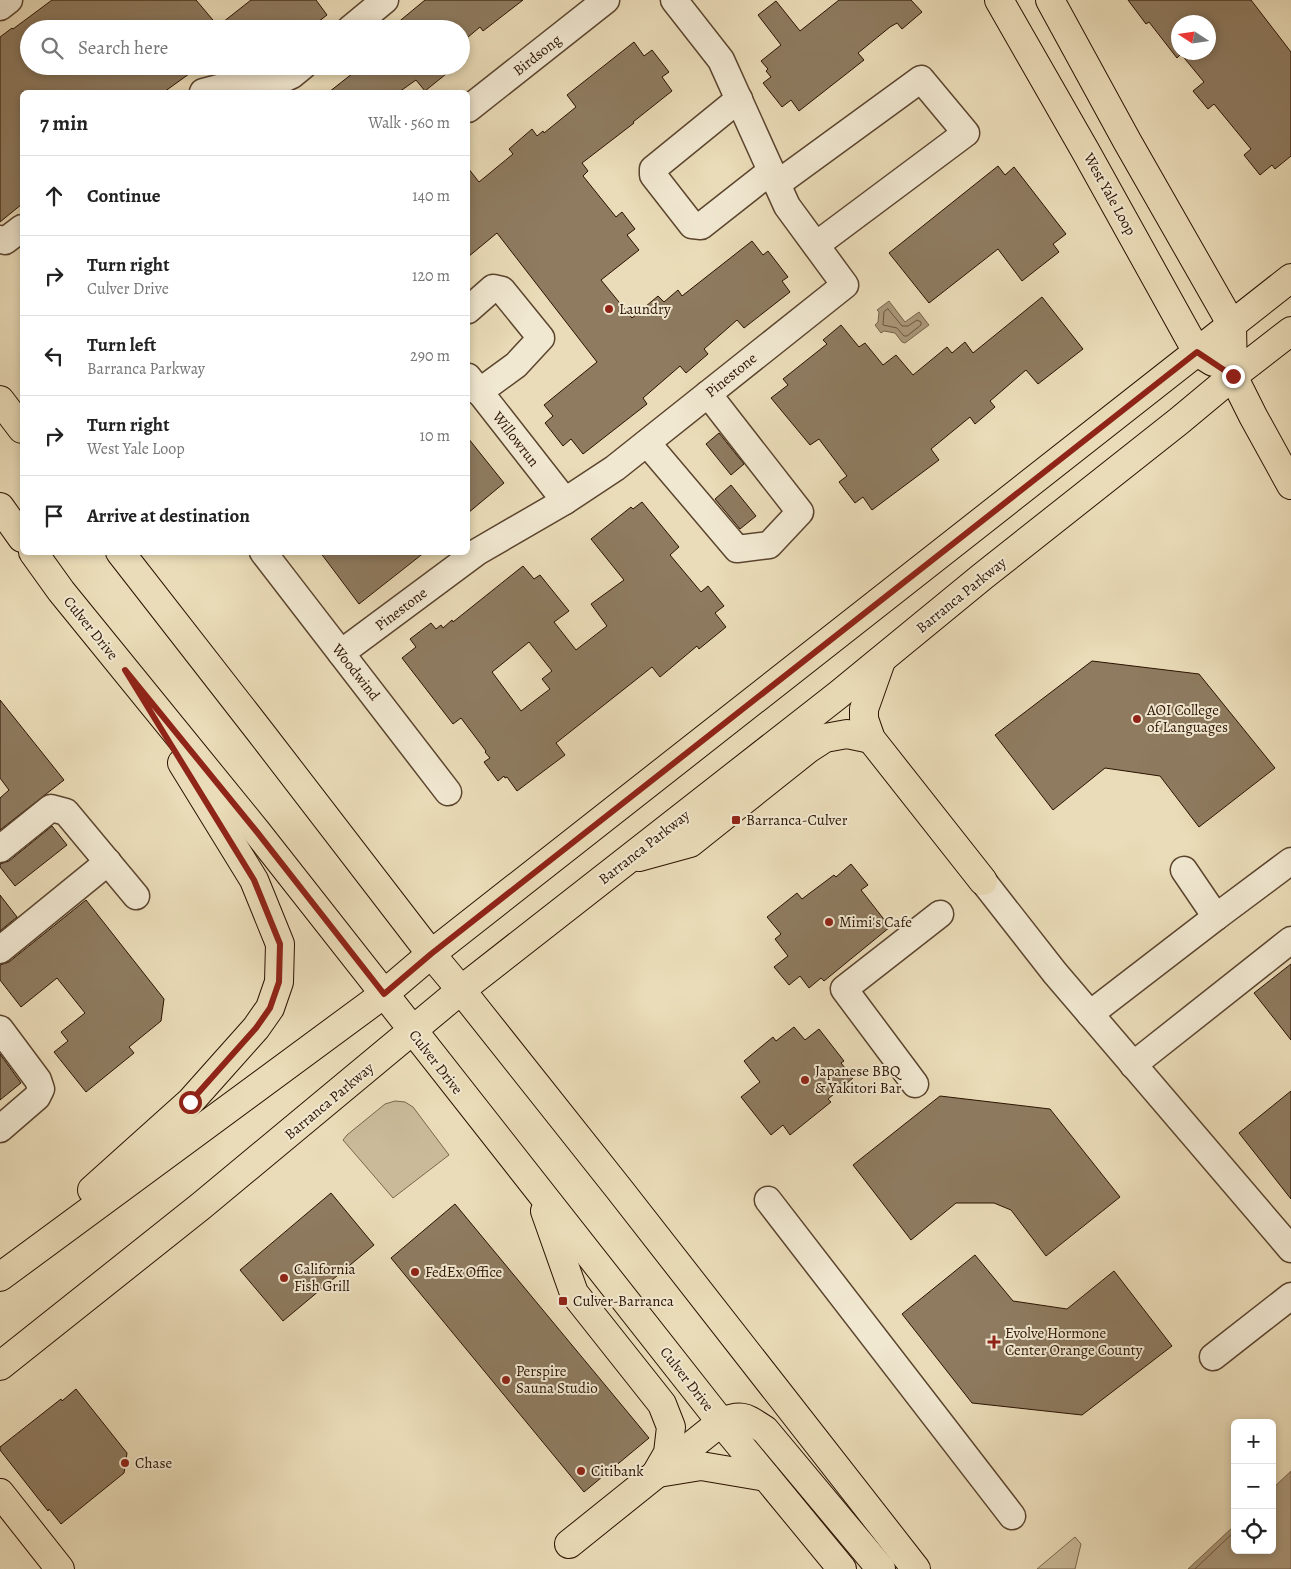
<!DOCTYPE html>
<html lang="en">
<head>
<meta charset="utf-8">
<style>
	body { margin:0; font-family:Alegreya,serif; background:#f2f2f2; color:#222 }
	.controls { position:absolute; right:15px; bottom:15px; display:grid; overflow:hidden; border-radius:8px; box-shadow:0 2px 8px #0003 }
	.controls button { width:45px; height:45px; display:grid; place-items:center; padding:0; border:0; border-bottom:1px solid #e0e0e0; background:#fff; color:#222; font:25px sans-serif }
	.compass { position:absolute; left:1171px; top:15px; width:45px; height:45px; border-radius:50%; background:#fff; box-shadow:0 2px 8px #0003; rotate:282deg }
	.stop { position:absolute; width:15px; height:15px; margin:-11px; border:4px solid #8f2418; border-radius:50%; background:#fff }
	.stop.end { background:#8f2418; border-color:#fff; box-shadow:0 1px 5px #0008 }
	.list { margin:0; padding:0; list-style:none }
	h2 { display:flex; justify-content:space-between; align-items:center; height:65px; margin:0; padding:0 20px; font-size:21px }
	h2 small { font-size:16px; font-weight:400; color:#767676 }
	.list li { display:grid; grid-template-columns:32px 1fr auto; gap:15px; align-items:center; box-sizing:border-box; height:80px; padding:0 20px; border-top:1px solid #e0e0e0 }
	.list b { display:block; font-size:19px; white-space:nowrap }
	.list p { margin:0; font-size:16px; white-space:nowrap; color:#767676 }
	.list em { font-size:16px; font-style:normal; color:#767676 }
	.icon { flex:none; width:28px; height:28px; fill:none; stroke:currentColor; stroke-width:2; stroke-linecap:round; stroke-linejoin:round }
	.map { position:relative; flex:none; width:1291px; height:1569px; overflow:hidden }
	.search { position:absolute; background:#fff; box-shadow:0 2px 8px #0003; left:20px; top:20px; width:450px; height:55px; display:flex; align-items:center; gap:12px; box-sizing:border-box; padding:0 18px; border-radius:28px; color:#767676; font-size:19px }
	.panel { position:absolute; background:#fff; box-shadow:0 2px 8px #0003; left:20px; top:90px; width:450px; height:465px; border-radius:8px }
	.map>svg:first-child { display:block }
</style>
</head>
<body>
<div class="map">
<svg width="1291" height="1569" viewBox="0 0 1291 1569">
	<rect width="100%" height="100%" fill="#eadcb8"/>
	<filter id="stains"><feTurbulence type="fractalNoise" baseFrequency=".004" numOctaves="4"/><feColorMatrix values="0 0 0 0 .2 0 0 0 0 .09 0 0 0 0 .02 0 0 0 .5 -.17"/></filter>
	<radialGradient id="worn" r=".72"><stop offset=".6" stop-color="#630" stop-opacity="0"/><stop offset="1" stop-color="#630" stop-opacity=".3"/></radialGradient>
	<g fill="#caba99" stroke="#7a664c">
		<path d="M 395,1101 L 405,1102 L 413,1107 L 449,1155 L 393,1198 L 343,1140 L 347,1135 L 385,1104 Z"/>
		<path d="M 1075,1537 L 1081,1544 L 1075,1569 L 1037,1569 Z"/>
	</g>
	<g fill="#a99779" stroke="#776249">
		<path d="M 889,301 L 905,322 L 919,312 L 929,325 L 905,343 L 902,342 L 895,333 L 884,331 L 881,333 L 875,325 L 878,322 L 879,312 L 877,310 Z"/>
		<path d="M 1291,1471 L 1291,1569 L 1188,1569 L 1235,1525 L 1235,1550 L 1272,1550 L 1272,1489 Z"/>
	</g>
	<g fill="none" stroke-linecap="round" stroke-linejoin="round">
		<g stroke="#6a543c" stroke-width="1">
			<path d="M 888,309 L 902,326 L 908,326 L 917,320 L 921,322 L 921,325 L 907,336 L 904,336 L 897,328 L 883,325 L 884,312 Z"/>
			<path d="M 1195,1569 L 1235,1531"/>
		</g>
	</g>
	<g fill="#8e7b60" stroke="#2b1200" fill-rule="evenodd">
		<path d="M 52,0 L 196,0 L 218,26 L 251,0 L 316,0 L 327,15 L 309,29 L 29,29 L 29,66 L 200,66 L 164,92 L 22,92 L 22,204 L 0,222 L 0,37 L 12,28 L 13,29 Z"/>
		<path d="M 425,0 L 523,0 L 483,31 L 480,27 L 461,43 L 461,29 L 390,29 Z"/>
		<path d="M 839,0 L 911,0 L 922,12 L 902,29 L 897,23 L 890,27 L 858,53 L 864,60 L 799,111 L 791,100 L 782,107 L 763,83 L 771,77 L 766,71 L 768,69 L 761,61 L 781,45 L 758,15 L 776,1 L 800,31 Z"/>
		<path d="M 1128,0 L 1251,0 L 1291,52 L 1291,156 L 1275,169 L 1272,165 L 1260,175 L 1244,155 L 1251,149 L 1214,104 L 1208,109 L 1193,91 L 1204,82 L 1181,54 L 1177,58 L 1149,22 L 1146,24 ZM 1178,22 L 1208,22 L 1208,52 L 1178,52 Z"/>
		<path d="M 634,42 L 644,56 L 652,50 L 669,72 L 662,77 L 672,91 L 633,122 L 634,123 L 582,163 L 588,171 L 583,176 L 616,217 L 622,212 L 635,229 L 627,235 L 639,250 L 601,280 L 632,318 L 658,296 L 664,302 L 678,290 L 682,296 L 752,241 L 763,255 L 768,251 L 788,277 L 782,281 L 790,292 L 744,328 L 737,320 L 704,349 L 708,354 L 686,373 L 680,366 L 643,398 L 647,404 L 583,454 L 571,439 L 563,446 L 545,423 L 553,416 L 544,405 L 597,362 L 497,233 L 468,257 L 468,168 L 479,182 L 513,154 L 509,149 L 532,129 L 537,136 L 543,131 L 544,133 L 576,107 L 567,95 Z"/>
		<path d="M 362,66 L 456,66 L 425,91 L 416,80 L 399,92 L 329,92 Z"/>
		<path d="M 998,166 L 1005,175 L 1014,167 L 1066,234 L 1053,244 L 1059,252 L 1022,281 L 998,249 L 929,303 L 889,253 Z"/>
		<path d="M 1042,297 L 1083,349 L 1038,384 L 1026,370 L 990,401 L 995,407 L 975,424 L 970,417 L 931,449 L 939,460 L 872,510 L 863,497 L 855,503 L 839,482 L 847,476 L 819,439 L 810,445 L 771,398 L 788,385 L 783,379 L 827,344 L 823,340 L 841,325 L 859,347 L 865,343 L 883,365 L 896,355 L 913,375 L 947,347 L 952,353 L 965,342 L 973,353 Z"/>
		<path d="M 719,433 L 744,464 L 731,475 L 706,444 Z"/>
		<path d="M 468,438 L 504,483 L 468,513 Z"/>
		<path d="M 731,485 L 756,516 L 740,529 L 715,499 Z"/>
		<path d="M 642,502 L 679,547 L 670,555 L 701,592 L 708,586 L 724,606 L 715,613 L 726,627 L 699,649 L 697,646 L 660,677 L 652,667 L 556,743 L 565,755 L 517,791 L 507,777 L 505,778 L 504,776 L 498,781 L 484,762 L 490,758 L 485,752 L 486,751 L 461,718 L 453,724 L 402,658 L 416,647 L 410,639 L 431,623 L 436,629 L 441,625 L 443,628 L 452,620 L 453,622 L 523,566 L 534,579 L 540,575 L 569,611 L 554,622 L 576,650 L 607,626 L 591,604 L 624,580 L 591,539 L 631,507 L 633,509 ZM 529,642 L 552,671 L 542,679 L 550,689 L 521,711 L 492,672 Z"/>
		<path d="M 320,552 L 425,552 L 359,604 Z"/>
		<path d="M 1092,661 L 1199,674 L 1275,768 L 1199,827 L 1160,776 L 1105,768 L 1053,810 L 995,735 Z"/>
		<path d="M 0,700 L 64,780 L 0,830 L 0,798 L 9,790 L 0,778 Z"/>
		<path d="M 52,826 L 67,845 L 15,886 L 0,867 L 0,864 L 9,861 Z"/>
		<path d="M 851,864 L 868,885 L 861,890 L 890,927 L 824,981 L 821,978 L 809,988 L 800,976 L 789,985 L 774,967 L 788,956 L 775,939 L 781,934 L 767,917 L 797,893 L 802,899 L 834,875 L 836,877 Z"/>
		<path d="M 0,895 L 17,917 L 0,931 Z"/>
		<path d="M 86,900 L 164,999 L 161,1021 L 129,1047 L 134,1053 L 86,1092 L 54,1052 L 68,1041 L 61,1032 L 85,1013 L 57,978 L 21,1007 L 0,980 L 0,965 L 9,962 Z"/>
		<path d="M 1291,964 L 1291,1040 L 1254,993 Z"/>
		<path d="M 794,1027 L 805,1040 L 819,1029 L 844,1061 L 841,1063 L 853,1078 L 828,1099 L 831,1102 L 790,1135 L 783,1125 L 771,1135 L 741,1097 L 760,1082 L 744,1061 L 773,1037 L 776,1041 Z"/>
		<path d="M 0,1054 L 21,1083 L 0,1100 Z"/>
		<path d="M 1291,1091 L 1291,1199 L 1239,1133 Z"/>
		<path d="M 940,1096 L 1050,1109 L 1120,1197 L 1046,1256 L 1011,1210 L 994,1203 L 956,1203 L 911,1240 L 853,1165 Z"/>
		<path d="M 331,1193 L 374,1245 L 283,1321 L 240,1270 Z"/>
		<path d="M 455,1204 L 649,1438 L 584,1492 L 391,1258 Z"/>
		<path d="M 975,1255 L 1013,1301 L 1067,1309 L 1114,1271 L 1172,1346 L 1082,1415 L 972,1403 L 902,1314 Z"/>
		<path d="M 76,1389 L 127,1453 L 124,1473 L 61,1524 L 49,1509 L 48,1511 L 0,1450 L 0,1447 L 61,1399 L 62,1401 Z"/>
	</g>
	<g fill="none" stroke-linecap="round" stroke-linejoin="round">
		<g stroke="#5b442e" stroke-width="29">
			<g id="minor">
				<path d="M 0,7 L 9,0"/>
				<path d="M 350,29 L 385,0"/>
				<path d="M 203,92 L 222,87 L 277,82 L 292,75 L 303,66"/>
				<path d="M 739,99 L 653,169 L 653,175 L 692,225 L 701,226 L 771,171"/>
				<path d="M 468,109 L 606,0"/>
				<path d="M 777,184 L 921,79 L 966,133 L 816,245"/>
				<path d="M 0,239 L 5,241 L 22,228"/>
				<path d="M 468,310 L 493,288 L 502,290 L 541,338 L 516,365 L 479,392"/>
				<path d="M 468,377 L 565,501"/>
				<path d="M 647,443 L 737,549 L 769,545 L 800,512 L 708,394"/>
				<path d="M 263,552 L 448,792"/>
				<path d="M 341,653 L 477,552 L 565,501 L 615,468 L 845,285 L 787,206 L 721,60 L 674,0"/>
				<path d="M 0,849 L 51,808 L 66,812 L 136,896"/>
				<path d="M 1184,870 L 1216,917 L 1291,861"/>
				<path d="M 983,881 L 1055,973 L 1291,1249"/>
				<path d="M 0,950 L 108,862"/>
				<path d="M 1090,1014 L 1216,917"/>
				<path d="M 0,1029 L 38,1080 L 41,1089 L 37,1097 L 0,1129"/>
				<path d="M 1133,1065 L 1291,940"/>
				<path d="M 915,1084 L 844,989 L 940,914"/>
				<path d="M 768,1200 L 1012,1516"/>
				<path d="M 1213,1357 L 1291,1296"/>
			</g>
		</g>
		<g stroke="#2b1200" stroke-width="30">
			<g id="major">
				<path d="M 999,0 L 1086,152 L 1197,352 L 1213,362"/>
				<path d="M 1050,0 L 1127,141 L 1232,325 L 1233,376 L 1253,416 L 1291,485"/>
				<path d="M 0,400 L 22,429"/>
				<path d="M 0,507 L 22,538"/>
				<path d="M 33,552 L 61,591 L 257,832 L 721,1422 L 842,1569"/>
				<path d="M 120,552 L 261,733 L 431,954 L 461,990 L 619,1189 L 916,1569"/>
				<path d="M 881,661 L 864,709 L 864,719 L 871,739 L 983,881"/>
				<path d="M 639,857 L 690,843 L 808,749 L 825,738 L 847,734 L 871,739"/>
				<path d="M 92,1190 L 190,1102 L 256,1028 L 270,1008 L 279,982 L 280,944 L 254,880 L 182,763"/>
				<path d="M 545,1211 L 574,1293 L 662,1404 L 671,1427 L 668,1453 L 657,1472"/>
				<path d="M 0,1277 L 384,994 L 431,954 L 1291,278"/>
				<path d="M 0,1366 L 201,1206 L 461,990 L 838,695 L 983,576 L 1179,421 L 1233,376 L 1291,331"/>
				<path d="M 658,1473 L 701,1466 L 766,1477"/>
				<path d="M 0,1493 L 60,1569"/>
				<path d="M 569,1544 L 721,1422 C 743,1413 746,1418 765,1430 L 881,1569"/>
			</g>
		</g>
		<use href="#minor" stroke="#f1e8d1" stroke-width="26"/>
		<use href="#major" stroke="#eadcb8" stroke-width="28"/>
	</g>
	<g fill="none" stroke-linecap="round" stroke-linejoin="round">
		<path stroke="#8f2418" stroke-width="6" d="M 190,1102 L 256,1028 L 270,1008 L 279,982 L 280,944 L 254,880 L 125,670 L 257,832 L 384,994 L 431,954 L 1197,352 L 1233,376"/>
	</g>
	<g fill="#8f2418" stroke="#f1e8d1" stroke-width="2">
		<circle cx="609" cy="309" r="5"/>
		<circle cx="1137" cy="719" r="5"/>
		<rect x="731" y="815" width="10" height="10" rx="2.5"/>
		<circle cx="829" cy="922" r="5"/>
		<circle cx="805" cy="1080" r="5"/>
		<circle cx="415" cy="1272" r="5"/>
		<circle cx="284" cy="1278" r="5"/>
		<rect x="558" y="1296" width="10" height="10" rx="2.5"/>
		<path d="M991.5 1334.5h5v5h5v5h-5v5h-5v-5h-5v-5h5z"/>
		<circle cx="506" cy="1380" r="5"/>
		<circle cx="125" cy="1463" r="5"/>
		<circle cx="581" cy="1471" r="5"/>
	</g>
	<g text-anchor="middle" stroke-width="4" stroke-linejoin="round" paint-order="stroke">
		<g font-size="15" fill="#2b1200" stroke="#f1e8d1">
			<text transform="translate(537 55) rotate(-38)" y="5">Birdsong</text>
			<text transform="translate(1110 194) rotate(61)" y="5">West Yale Loop</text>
			<text transform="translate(731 375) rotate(-39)" y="5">Pinestone</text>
			<text transform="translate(516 439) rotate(52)" y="5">Willowrun</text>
			<text transform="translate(961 595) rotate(-39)" y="5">Barranca Parkway</text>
			<text transform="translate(401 609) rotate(-37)" y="5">Pinestone</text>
			<text transform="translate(91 628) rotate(51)" y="5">Culver Drive</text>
			<text transform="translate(356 672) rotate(52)" y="5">Woodwind</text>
			<text transform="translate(644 847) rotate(-38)" y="5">Barranca Parkway</text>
			<text transform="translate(436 1062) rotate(52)" y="5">Culver Drive</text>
			<text transform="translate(329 1101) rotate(-40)" y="5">Barranca Parkway</text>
			<text transform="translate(687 1379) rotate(52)" y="5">Culver Drive</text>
		</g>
		<g font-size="15" fill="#2b1200" stroke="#f1e8d1" text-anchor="start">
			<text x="619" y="314">Laundry</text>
			<text x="1147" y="715">AOI College<tspan x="1147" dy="17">of Languages</tspan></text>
			<text x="746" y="825">Barranca-Culver</text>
			<text x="839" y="927">Mimi's Cafe</text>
			<text x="815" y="1076">Japanese BBQ<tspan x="815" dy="17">&amp; Yakitori Bar</tspan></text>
			<text x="294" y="1274">California<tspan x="294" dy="17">Fish Grill</tspan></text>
			<text x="425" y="1277">FedEx Office</text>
			<text x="573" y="1306">Culver-Barranca</text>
			<text x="1005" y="1338">Evolve Hormone<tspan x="1005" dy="17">Center Orange County</tspan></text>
			<text x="516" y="1376">Perspire<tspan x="516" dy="17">Sauna Studio</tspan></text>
			<text x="135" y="1468">Chase</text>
			<text x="591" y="1476">Citibank</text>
		</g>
	</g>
	<rect width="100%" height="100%" filter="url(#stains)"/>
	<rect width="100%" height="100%" fill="url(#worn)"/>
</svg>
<div class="controls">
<button>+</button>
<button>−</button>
<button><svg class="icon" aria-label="locate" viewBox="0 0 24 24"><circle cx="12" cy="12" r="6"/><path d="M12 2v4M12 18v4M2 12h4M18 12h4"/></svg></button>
</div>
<svg class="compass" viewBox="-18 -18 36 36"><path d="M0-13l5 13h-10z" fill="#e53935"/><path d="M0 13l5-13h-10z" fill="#767676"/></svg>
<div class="stop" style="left:190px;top:1102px"></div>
<div class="stop end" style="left:1233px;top:376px"></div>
<div class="search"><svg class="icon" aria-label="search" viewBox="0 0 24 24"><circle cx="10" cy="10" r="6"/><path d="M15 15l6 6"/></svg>Search here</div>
<section class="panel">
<h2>7 min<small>Walk · 560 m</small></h2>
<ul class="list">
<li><svg class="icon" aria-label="ahead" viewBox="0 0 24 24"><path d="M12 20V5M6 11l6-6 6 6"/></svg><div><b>Continue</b></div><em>140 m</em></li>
<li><svg class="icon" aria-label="right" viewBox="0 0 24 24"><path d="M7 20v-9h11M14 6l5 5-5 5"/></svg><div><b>Turn right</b><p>Culver Drive</p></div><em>120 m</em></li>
<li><svg class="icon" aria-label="left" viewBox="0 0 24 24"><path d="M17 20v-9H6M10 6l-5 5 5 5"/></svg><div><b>Turn left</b><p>Barranca Parkway</p></div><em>290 m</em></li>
<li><svg class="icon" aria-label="right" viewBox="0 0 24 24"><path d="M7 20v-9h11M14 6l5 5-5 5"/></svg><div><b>Turn right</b><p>West Yale Loop</p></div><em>10 m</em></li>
<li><svg class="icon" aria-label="arrive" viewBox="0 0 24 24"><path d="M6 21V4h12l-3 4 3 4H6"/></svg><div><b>Arrive at destination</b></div></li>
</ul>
</section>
</div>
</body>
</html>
